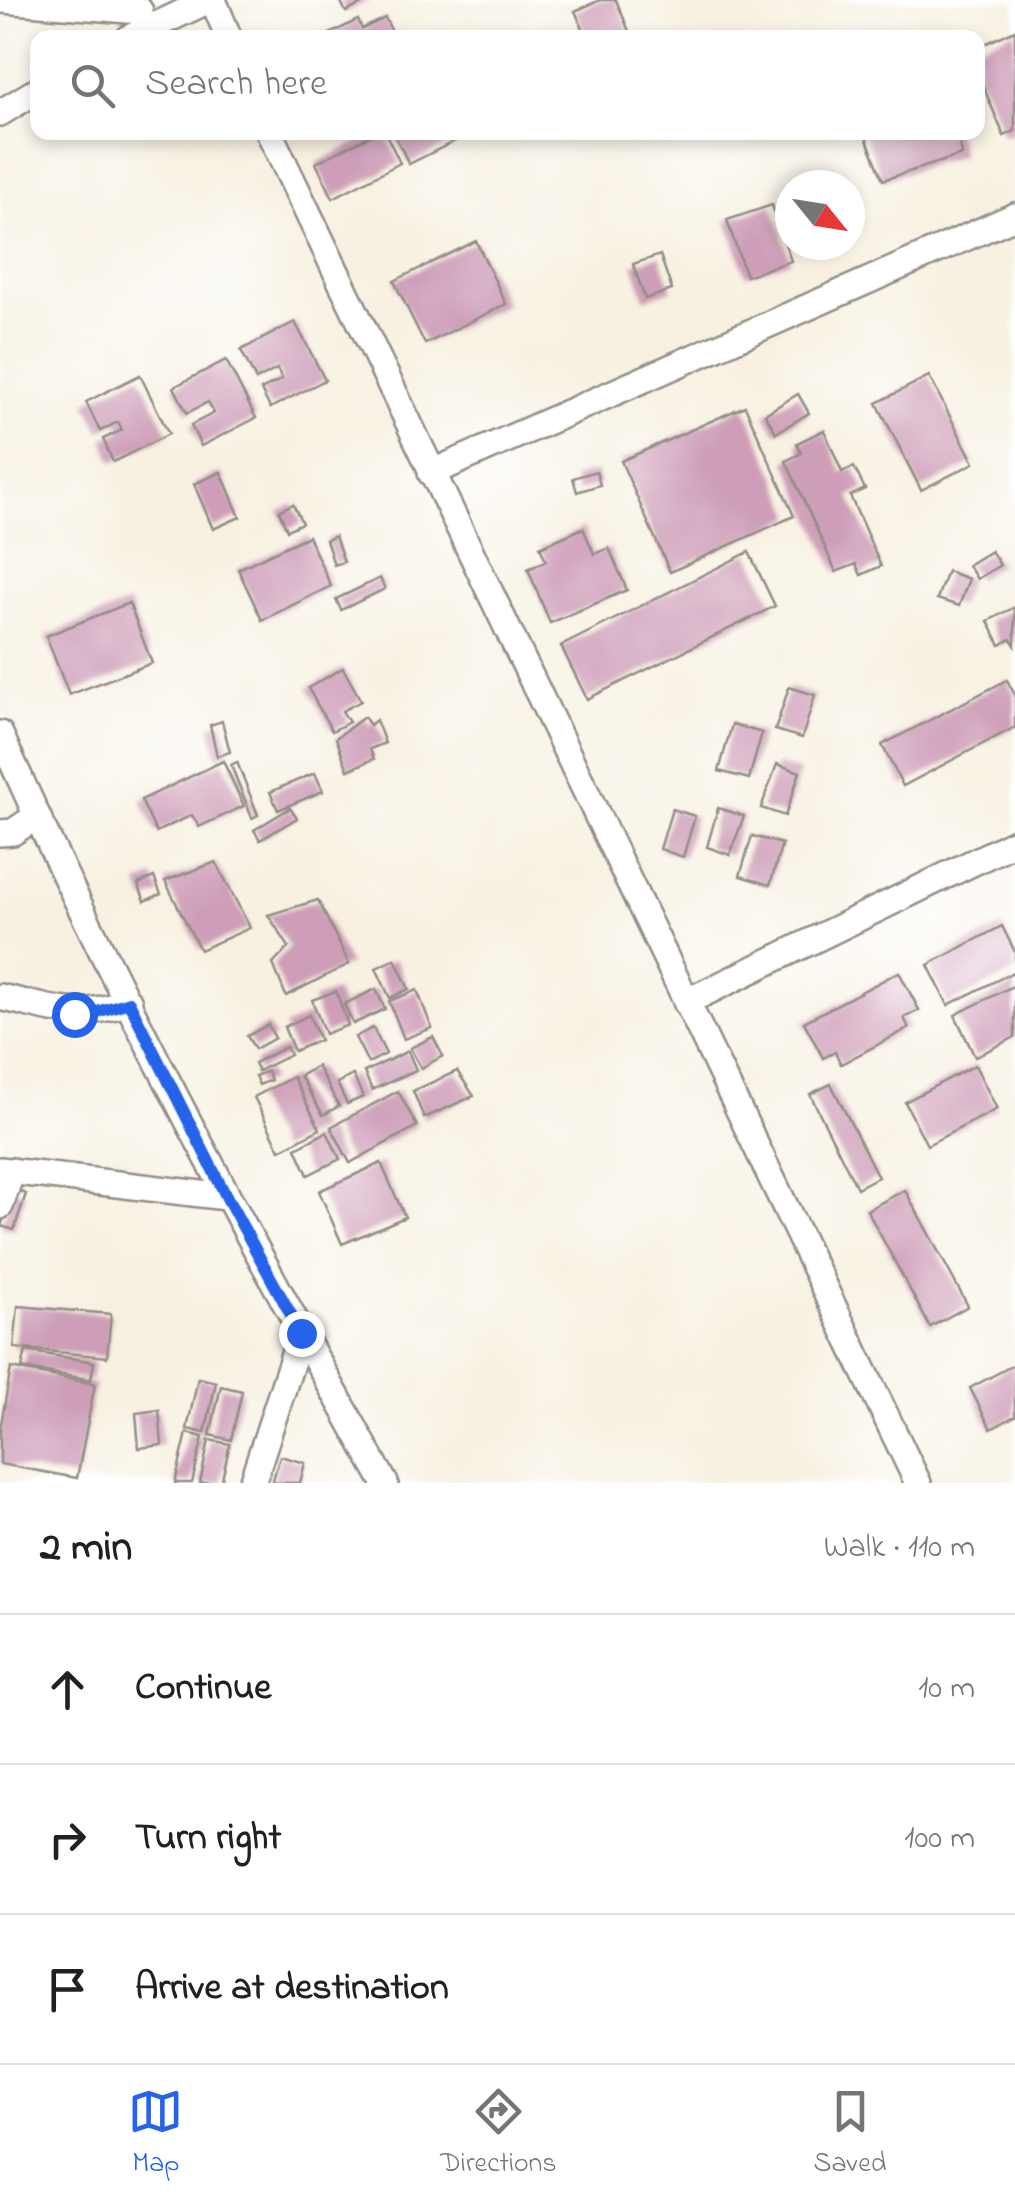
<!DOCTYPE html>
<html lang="en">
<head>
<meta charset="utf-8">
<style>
	body { margin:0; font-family:"Indie Flower",sans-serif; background:#f2f2f2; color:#202124 }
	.compass { position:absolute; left:775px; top:170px; width:90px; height:90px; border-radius:50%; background:#fff; box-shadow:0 5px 15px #0003; rotate:120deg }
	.stop { position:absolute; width:30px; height:30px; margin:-22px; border:8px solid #2563eb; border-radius:50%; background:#fff }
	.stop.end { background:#2563eb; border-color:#fff; box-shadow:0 2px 10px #0008 }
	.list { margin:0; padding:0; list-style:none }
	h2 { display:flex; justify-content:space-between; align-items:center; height:130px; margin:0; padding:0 40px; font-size:42px }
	h2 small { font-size:32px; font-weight:400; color:#757577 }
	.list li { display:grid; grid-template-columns:65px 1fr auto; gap:30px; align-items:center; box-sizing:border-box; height:150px; padding:0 40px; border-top:2px solid #e0e0e0 }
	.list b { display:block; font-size:38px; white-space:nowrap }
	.list em { font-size:32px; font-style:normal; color:#757577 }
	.icon { flex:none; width:55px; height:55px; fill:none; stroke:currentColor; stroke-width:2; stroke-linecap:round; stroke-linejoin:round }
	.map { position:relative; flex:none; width:1015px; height:1483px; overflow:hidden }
	.search { position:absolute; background:#fff; box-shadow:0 5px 15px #0003; left:30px; right:30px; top:30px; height:110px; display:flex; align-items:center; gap:25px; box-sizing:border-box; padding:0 35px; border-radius:20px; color:#757577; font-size:38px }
	.sheet { height:580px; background:#fff }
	nav { display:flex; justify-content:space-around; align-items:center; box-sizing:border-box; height:140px; border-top:2px solid #e0e0e0; background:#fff; font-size:28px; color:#757577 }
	nav a { display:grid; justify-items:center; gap:5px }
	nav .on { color:#2563eb }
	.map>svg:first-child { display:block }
</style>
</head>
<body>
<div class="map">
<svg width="1015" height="1483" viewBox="0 0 1015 1483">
	<rect width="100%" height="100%" fill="#fff"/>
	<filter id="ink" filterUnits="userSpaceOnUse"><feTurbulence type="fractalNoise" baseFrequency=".01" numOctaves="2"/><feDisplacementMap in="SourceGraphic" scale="20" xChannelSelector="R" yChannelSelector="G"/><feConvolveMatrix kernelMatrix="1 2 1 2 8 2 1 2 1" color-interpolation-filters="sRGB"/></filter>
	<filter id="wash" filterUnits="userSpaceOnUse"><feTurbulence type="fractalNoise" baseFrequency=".0048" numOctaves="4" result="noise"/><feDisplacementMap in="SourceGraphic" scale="40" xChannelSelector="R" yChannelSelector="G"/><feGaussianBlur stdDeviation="2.25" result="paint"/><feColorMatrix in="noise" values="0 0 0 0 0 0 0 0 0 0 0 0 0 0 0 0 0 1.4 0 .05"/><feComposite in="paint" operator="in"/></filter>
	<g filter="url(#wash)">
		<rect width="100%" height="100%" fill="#f8f1e2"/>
		<g id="blocks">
			<g fill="#ce9eb8">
				<path d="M 340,0 L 370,0 L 346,12 Z"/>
				<path d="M 600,0 L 616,0 L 629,31 L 614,38 L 587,38 L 575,11 Z"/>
				<path d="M 385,18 L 395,38 L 321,38 L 358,20 L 362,29 Z"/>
				<path d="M 1015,30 L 1015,131 L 1004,136 L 978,74 L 978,47 Z"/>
				<path d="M 377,132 L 385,132 L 400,163 L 333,198 L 316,163 Z"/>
				<path d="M 393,132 L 473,132 L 409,164 Z"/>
				<path d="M 864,132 L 957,132 L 962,155 L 883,180 Z"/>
				<path d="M 772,205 L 791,261 L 746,276 L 727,220 Z"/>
				<path d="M 476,241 L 506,304 L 425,344 L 394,281 Z"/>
				<path d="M 660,255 L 672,290 L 645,299 L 633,264 Z"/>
				<path d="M 295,322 L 325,380 L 270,408 L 261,390 L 282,379 L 277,369 L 256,380 L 241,350 Z"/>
				<path d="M 226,360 L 256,418 L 201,446 L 191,425 L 214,413 L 208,402 L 187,413 L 174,387 Z"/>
				<path d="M 140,375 L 169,434 L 113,462 L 103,439 L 122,430 L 118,422 L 100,431 L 86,402 Z"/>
				<path d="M 929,376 L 974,463 L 921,490 L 877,403 Z"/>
				<path d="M 798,394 L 809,413 L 776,433 L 765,414 Z"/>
				<path d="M 745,406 L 794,516 L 670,572 L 621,461 Z"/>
				<path d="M 824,430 L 842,472 L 854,467 L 865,489 L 850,496 L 881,566 L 861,575 L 856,564 L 836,572 L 786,461 L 801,453 L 797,443 Z"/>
				<path d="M 596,471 L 600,485 L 577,492 L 573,478 Z"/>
				<path d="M 221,472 L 240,517 L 213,529 L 194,484 Z"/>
				<path d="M 293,504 L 302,523 L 287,530 L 279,511 Z"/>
				<path d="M 583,528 L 594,554 L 609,548 L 627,590 L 550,623 L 528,569 L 546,561 L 540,547 Z"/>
				<path d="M 308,536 L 331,586 L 262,620 L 238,569 Z"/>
				<path d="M 335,536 L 344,562 L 334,565 L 326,540 Z"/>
				<path d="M 991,551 L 1000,565 L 977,579 L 968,565 Z"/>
				<path d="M 749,552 L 775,606 L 587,699 L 561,646 Z"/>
				<path d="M 947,571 L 969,579 L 959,606 L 937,599 Z"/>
				<path d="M 380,578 L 385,589 L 341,610 L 336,599 Z"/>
				<path d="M 129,603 L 152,663 L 69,695 L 46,636 Z"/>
				<path d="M 1015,607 L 1015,645 L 1011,639 L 1000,645 L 988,621 Z"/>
				<path d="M 343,668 L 361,701 L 342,711 L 349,722 L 332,731 L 308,688 Z"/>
				<path d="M 1007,680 L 1015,695 L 1015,727 L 903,786 L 882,745 Z"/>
				<path d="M 789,687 L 815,695 L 802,738 L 775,730 Z"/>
				<path d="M 364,717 L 370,725 L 376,720 L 385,743 L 370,749 L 374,759 L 348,770 L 336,738 Z"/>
				<path d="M 222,721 L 230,752 L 217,756 L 210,725 Z"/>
				<path d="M 732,724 L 762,733 L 749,779 L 719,771 Z"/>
				<path d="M 223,761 L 244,806 L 199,827 L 192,815 L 156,832 L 141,800 Z"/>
				<path d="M 237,762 L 258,815 L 252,818 L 231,765 Z"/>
				<path d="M 777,764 L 800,772 L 785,816 L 761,808 Z"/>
				<path d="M 315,773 L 323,791 L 278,810 L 270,792 Z"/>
				<path d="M 290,808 L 297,818 L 260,840 L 254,830 Z"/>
				<path d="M 718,808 L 744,816 L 730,855 L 707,847 Z"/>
				<path d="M 672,809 L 695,816 L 683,857 L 660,849 Z"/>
				<path d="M 752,836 L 782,844 L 770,885 L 740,876 Z"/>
				<path d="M 216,862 L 250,928 L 200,950 L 165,881 Z"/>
				<path d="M 154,877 L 161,894 L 145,901 L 138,884 Z"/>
				<path d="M 318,900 L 349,964 L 286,996 L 273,964 L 289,947 L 268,915 Z"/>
				<path d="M 1002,926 L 1015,952 L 1015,971 L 948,1005 L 928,965 Z"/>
				<path d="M 395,959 L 409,989 L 390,998 L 376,968 Z"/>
				<path d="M 899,972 L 919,1010 L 904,1018 L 909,1028 L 841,1064 L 835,1052 L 823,1058 L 804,1022 Z"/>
				<path d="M 1015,985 L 1015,1037 L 975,1057 L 955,1015 Z"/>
				<path d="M 376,989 L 385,1009 L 353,1024 L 344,1004 Z"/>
				<path d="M 417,990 L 432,1028 L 404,1039 L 389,1001 Z"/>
				<path d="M 336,991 L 348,1025 L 325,1034 L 312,1000 Z"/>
				<path d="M 309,1015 L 320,1040 L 294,1051 L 284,1027 Z"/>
				<path d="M 268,1025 L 275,1038 L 255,1049 L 247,1036 Z"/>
				<path d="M 373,1028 L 386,1054 L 368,1063 L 355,1037 Z"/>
				<path d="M 433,1037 L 443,1056 L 421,1068 L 410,1048 Z"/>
				<path d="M 286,1047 L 290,1055 L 258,1071 L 254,1063 Z"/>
				<path d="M 408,1051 L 416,1070 L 372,1090 L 364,1072 Z"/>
				<path d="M 975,1065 L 997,1109 L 927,1145 L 905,1102 Z"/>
				<path d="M 317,1066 L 339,1106 L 323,1115 L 300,1076 Z"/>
				<path d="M 267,1071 L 271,1080 L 259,1085 L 255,1076 Z"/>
				<path d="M 457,1071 L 474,1096 L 424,1118 L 413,1091 Z"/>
				<path d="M 353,1075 L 363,1097 L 347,1104 L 337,1083 Z"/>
				<path d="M 293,1077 L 320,1129 L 280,1150 L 254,1097 Z"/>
				<path d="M 831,1084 L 878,1177 L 857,1188 L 810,1094 Z"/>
				<path d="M 398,1091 L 417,1126 L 350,1163 L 331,1127 Z"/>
				<path d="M 327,1132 L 340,1159 L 308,1175 L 296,1148 Z"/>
				<path d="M 381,1163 L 405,1217 L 342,1244 L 319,1191 Z"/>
				<path d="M 13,1189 L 26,1194 L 14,1230 L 1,1226 Z"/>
				<path d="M 905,1190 L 968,1306 L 930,1327 L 867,1210 Z"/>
				<path d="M 18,1306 L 111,1314 L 107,1357 L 14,1348 Z"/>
				<path d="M 26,1351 L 94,1362 L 91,1380 L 22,1368 Z"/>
				<path d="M 1015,1364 L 1015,1416 L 991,1429 L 970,1388 Z"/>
				<path d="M 11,1368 L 95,1384 L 77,1478 L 0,1464 L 0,1430 Z"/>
				<path d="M 198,1378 L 216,1382 L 205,1433 L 187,1429 Z"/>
				<path d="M 221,1386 L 242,1391 L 231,1440 L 210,1435 Z"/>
				<path d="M 159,1410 L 162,1445 L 139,1448 L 136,1413 Z"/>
				<path d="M 187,1433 L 203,1437 L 192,1483 L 175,1483 Z"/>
				<path d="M 209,1440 L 230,1444 L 221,1483 L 200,1483 Z"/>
				<path d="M 280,1456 L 305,1463 L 300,1483 L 272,1483 Z"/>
			</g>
		</g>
	</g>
	<g filter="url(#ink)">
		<use href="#blocks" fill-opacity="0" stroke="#928e86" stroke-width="2.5"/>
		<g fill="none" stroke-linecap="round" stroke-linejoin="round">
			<g stroke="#928e86" stroke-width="30">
				<g id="street">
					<path d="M 2,0 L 140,11"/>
					<path d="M 213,0 L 229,38"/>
					<path d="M 129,38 L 209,0"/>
					<path d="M 0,113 L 38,90"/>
					<path d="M 269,132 L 918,1483"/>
					<path d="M 431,473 L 1015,216"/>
					<path d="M 0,734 C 114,991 248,1238 385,1483"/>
					<path d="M 0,833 L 13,832 L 37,816"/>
					<path d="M 0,997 C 55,1009 73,1020 129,1002"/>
					<path d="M 686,1002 L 1015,842"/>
					<path d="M 0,1170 L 226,1197"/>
					<path d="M 0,1206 L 12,1171"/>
					<path d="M 252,1483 L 301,1333"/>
				</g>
			</g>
			<use href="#street" stroke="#fff" stroke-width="25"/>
		</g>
	</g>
	<g fill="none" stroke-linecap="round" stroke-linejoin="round" filter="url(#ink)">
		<path stroke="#2563eb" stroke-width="12" d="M 74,1014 L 94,1013 L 129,1002 L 226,1196 L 301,1333"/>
	</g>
</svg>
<svg class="compass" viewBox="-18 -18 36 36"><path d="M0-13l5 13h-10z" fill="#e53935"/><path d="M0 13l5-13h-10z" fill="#757577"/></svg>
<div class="stop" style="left:74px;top:1014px"></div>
<div class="stop end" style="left:301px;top:1333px"></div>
<div class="search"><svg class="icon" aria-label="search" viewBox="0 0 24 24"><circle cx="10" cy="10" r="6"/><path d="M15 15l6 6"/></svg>Search here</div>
</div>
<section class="sheet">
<h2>2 min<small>Walk · 110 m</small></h2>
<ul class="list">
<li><svg class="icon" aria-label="ahead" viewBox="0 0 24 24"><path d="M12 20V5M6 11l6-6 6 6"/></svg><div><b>Continue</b></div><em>10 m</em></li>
<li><svg class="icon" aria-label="right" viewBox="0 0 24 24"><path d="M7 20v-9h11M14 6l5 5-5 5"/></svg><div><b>Turn right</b></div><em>100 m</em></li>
<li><svg class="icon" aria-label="arrive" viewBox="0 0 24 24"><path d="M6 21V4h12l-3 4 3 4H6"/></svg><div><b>Arrive at destination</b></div></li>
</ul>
</section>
<nav>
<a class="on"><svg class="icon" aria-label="map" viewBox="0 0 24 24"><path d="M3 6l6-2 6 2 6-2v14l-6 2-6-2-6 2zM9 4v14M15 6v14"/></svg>Map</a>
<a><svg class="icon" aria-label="directions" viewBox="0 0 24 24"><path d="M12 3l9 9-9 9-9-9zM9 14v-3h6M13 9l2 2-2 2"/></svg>Directions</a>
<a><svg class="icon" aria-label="saved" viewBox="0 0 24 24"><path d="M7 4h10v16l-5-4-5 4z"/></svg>Saved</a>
</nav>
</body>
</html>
